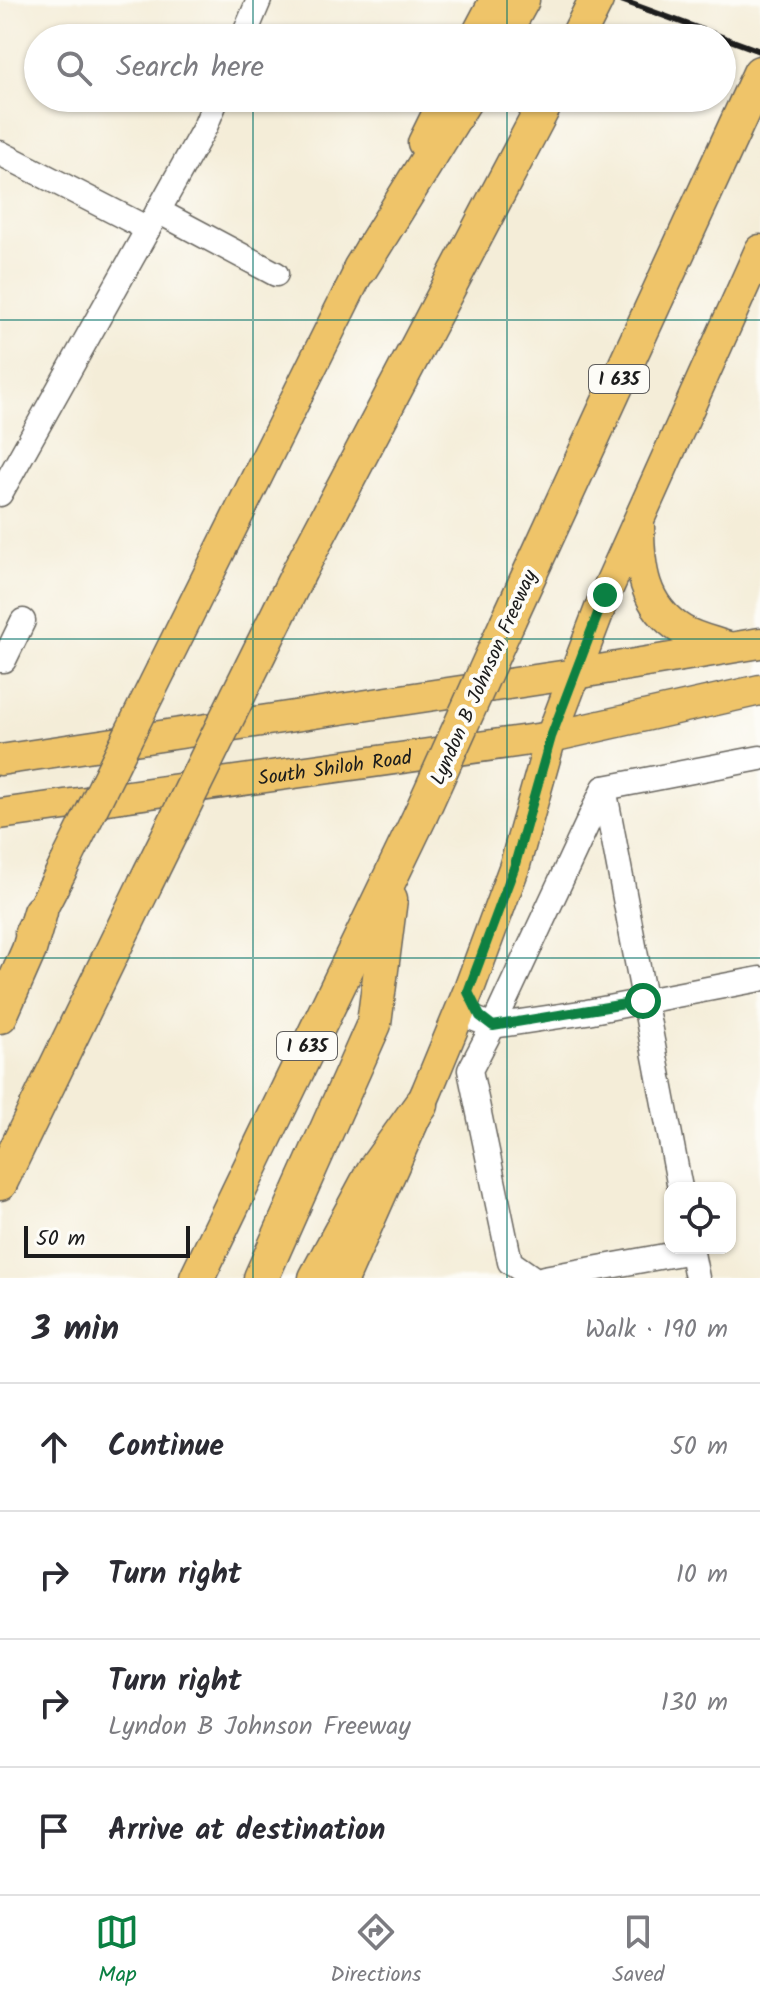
<!DOCTYPE html>
<html lang="en">
<head>
<meta charset="utf-8">
<style>
	body { margin:0; font-family:Kalam,sans-serif; background:#f7f7f7; color:#2b2b33 }
	.controls { position:absolute; right:24px; bottom:24px; display:grid; overflow:hidden; border-radius:16px; box-shadow:0 2px 6px #0004 }
	.controls button { width:72px; height:72px; display:grid; place-items:center; padding:0; border:0; border-bottom:2px solid #e1e1e2; background:#fff; color:#2b2b33; font:40px sans-serif }
	.scale { position:absolute; left:24px; bottom:20px; width:166px; box-sizing:border-box; padding-left:8px; border:4px solid #1c1c1c; border-top:0; font-size:22px; line-height:28px; white-space:nowrap; color:#1c1c1c; -webkit-text-stroke:6px #fdfcf7; paint-order:stroke }
	.stop { position:absolute; width:24px; height:24px; margin:-18px; border:6px solid #0b8043; border-radius:50%; background:#fff }
	.stop.end { background:#0b8043; border-color:#fff; box-shadow:0 2px 8px #0008 }
	.list { margin:0; padding:0; list-style:none }
	h2 { display:flex; justify-content:space-between; align-items:center; height:104px; margin:0; padding:0 32px; font-size:34px }
	h2 small { font-size:26px; font-weight:400; color:#7c7c81 }
	.list li { display:grid; grid-template-columns:52px 1fr auto; gap:24px; align-items:center; box-sizing:border-box; height:128px; padding:0 32px; border-top:2px solid #e1e1e2 }
	.list b { display:block; font-size:30px; white-space:nowrap }
	.list p { margin:0; font-size:26px; white-space:nowrap; color:#7c7c81 }
	.list em { font-size:26px; font-style:normal; color:#7c7c81 }
	.icon { flex:none; width:44px; height:44px; fill:none; stroke:currentColor; stroke-width:2; stroke-linecap:round; stroke-linejoin:round }
	.map { position:relative; flex:none; width:760px; height:1278px; overflow:hidden }
	.search { position:absolute; background:#fff; box-shadow:0 2px 6px #0004; left:24px; right:24px; top:24px; height:88px; display:flex; align-items:center; gap:20px; box-sizing:border-box; padding:0 28px; border-radius:44px; color:#7c7c81; font-size:30px }
	.sheet { height:616px; background:#fff }
	nav { display:flex; justify-content:space-around; align-items:center; box-sizing:border-box; height:112px; border-top:2px solid #e1e1e2; background:#fff; font-size:22px; color:#7c7c81 }
	nav a { display:grid; justify-items:center; gap:4px }
	nav .on { color:#0b8043 }
	.map>svg:first-child { display:block }
</style>
</head>
<body>
<div class="map">
<svg width="760" height="1278" viewBox="0 0 760 1278">
	<rect width="100%" height="100%" fill="#fdfcf7"/>
	<filter id="ink" filterUnits="userSpaceOnUse"><feTurbulence type="fractalNoise" baseFrequency=".0125" numOctaves="2"/><feDisplacementMap in="SourceGraphic" scale="16" xChannelSelector="R" yChannelSelector="G"/><feConvolveMatrix kernelMatrix="1 2 1 2 8 2 1 2 1" color-interpolation-filters="sRGB"/></filter>
	<filter id="wash" filterUnits="userSpaceOnUse"><feTurbulence type="fractalNoise" baseFrequency=".006" numOctaves="4" result="noise"/><feDisplacementMap in="SourceGraphic" scale="32" xChannelSelector="R" yChannelSelector="G"/><feGaussianBlur stdDeviation="1.8" result="paint"/><feColorMatrix in="noise" values="0 0 0 0 0 0 0 0 0 0 0 0 0 0 0 0 0 1.4 0 .05"/><feComposite in="paint" operator="in"/></filter>
	<g filter="url(#wash)">
		<rect width="100%" height="100%" fill="#f4edd8"/>
	</g>
	<g filter="url(#ink)">
		<g fill="none" stroke-linecap="round" stroke-linejoin="round">
			<g stroke="#68655e" stroke-width="27">
				<g id="minor">
					<path d="M 243,38 L 259,0"/>
					<path d="M 0,153 L 148,229"/>
					<path d="M 158,211 L 276,274"/>
					<path d="M 0,494 L 205,127 L 217,98"/>
					<path d="M 0,660 L 4,660 L 23,621"/>
					<path d="M 459,1013 L 493,1026 L 587,1012 L 760,979"/>
					<path d="M 680,1188 L 604,788 L 760,758"/>
					<path d="M 691,1248 L 697,1278"/>
					<path d="M 533,1278 L 510,1262 L 470,1070 L 493,1026 L 604,788"/>
					<path d="M 544,1278 L 692,1251"/>
				</g>
			</g>
			<g stroke="#68655e" stroke-width="33">
				<g id="major">
					<path d="M 475,38 L 495,0"/>
					<path d="M 423,143 L 445,98"/>
					<path d="M 639,526 C 639,567 643,606 682,630 C 695,638 714,642 728,647"/>
					<path d="M 162,668 L 371,247"/>
					<path d="M 0,760 L 575,674 L 760,643"/>
					<path id="s1" d="M 0,814 L 551,737 L 760,690"/>
					<path d="M 30,932 L 63,868"/>
					<path d="M 344,1278 L 427,1091 L 468,992 L 514,868 L 551,737 L 605,595 L 760,250"/>
				</g>
			</g>
			<g stroke="#68655e" stroke-width="37">
				<g id="highway">
					<path d="M 501,38 L 522,0"/>
					<path d="M 577,38 L 596,0"/>
					<path d="M 360,269 L 466,98"/>
					<path d="M 300,570 L 548,98"/>
					<path d="M 508,621 L 760,73"/>
					<path d="M 0,1016 L 29,950 L 40,912"/>
					<path d="M 0,1183 L 145,884"/>
					<path d="M 197,1278 L 420,816"/>
					<path d="M 261,1278 L 374,1024 L 390,899"/>
					<path d="M 316,1278 L 373,1172 L 421,1105"/>
				</g>
			</g>
			<use href="#minor" stroke="#fff" stroke-width="24"/>
			<use href="#major" stroke="#efc469" stroke-width="30"/>
			<use href="#highway" stroke="#efc469" stroke-width="34"/>
			<path stroke="#1c1c1c" stroke-width="6" d="M 621,0 L 760,51"/>
			<g stroke="#68655e" stroke-width="33" stroke-linecap="butt">
				<path id="major-bridge" d="M 63,868 L 162,668"/>
			</g>
			<g stroke="#68655e" stroke-width="37" stroke-linecap="butt">
				<g id="highway-bridge">
					<path d="M 420,816 L 508,621"/>
					<path d="M 145,884 L 300,570"/>
				</g>
			</g>
			<use href="#major-bridge" stroke="#efc469" stroke-width="30"/>
			<use href="#highway-bridge" stroke="#efc469" stroke-width="34"/>
		</g>
	</g>
	<g fill="none" stroke-linecap="round" stroke-linejoin="round" filter="url(#ink)">
		<path stroke="#0b8043" stroke-width="10" d="M 605,595 L 551,737 L 514,868 L 468,992 L 480,1016 L 493,1026 L 643,1001"/>
	</g>
	<path fill="none" stroke="#0f766e" stroke-width="2" stroke-opacity="0.55" d="M 253,0 L 253,38M 507,0 L 507,38M 253,98 L 253,1278M 507,98 L 507,1278M 0,320 L 760,320M 0,639 L 760,639M 0,958 L 760,958"/>
	<g text-anchor="middle" stroke-width="8" stroke-linejoin="round" paint-order="stroke">
		<g fill="#fdfcf7" stroke="#605f5e" stroke-width="2">
			<rect x="589" y="365" width="60" height="28" rx="6"/>
			<rect x="277" y="1032" width="60" height="28" rx="6"/>
		</g>
		<g font-size="18" font-weight="bold" fill="#1c1c1c">
			<text x="619" y="385">I 635</text>
			<text x="307" y="1052">I 635</text>
		</g>
		<g font-size="20" fill="#1c1c1c" stroke="#fdfcf7">
			<text transform="translate(483 677) rotate(-66)" y="7">Lyndon B Johnson Freeway</text>
			<text dy="7" stroke="none"><textPath href="#s1" startOffset="338">South Shiloh Road</textPath></text>
		</g>
	</g>
</svg>
<div class="controls">
<button><svg class="icon" aria-label="locate" viewBox="0 0 24 24"><circle cx="12" cy="12" r="6"/><path d="M12 2v4M12 18v4M2 12h4M18 12h4"/></svg></button>
</div>
<div class="scale">50 m</div>
<div class="stop" style="left:643px;top:1001px"></div>
<div class="stop end" style="left:605px;top:595px"></div>
<div class="search"><svg class="icon" aria-label="search" viewBox="0 0 24 24"><circle cx="10" cy="10" r="6"/><path d="M15 15l6 6"/></svg>Search here</div>
</div>
<section class="sheet">
<h2>3 min<small>Walk · 190 m</small></h2>
<ul class="list">
<li><svg class="icon" aria-label="ahead" viewBox="0 0 24 24"><path d="M12 20V5M6 11l6-6 6 6"/></svg><div><b>Continue</b></div><em>50 m</em></li>
<li><svg class="icon" aria-label="right" viewBox="0 0 24 24"><path d="M7 20v-9h11M14 6l5 5-5 5"/></svg><div><b>Turn right</b></div><em>10 m</em></li>
<li><svg class="icon" aria-label="right" viewBox="0 0 24 24"><path d="M7 20v-9h11M14 6l5 5-5 5"/></svg><div><b>Turn right</b><p>Lyndon B Johnson Freeway</p></div><em>130 m</em></li>
<li><svg class="icon" aria-label="arrive" viewBox="0 0 24 24"><path d="M6 21V4h12l-3 4 3 4H6"/></svg><div><b>Arrive at destination</b></div></li>
</ul>
</section>
<nav>
<a class="on"><svg class="icon" aria-label="map" viewBox="0 0 24 24"><path d="M3 6l6-2 6 2 6-2v14l-6 2-6-2-6 2zM9 4v14M15 6v14"/></svg>Map</a>
<a><svg class="icon" aria-label="directions" viewBox="0 0 24 24"><path d="M12 3l9 9-9 9-9-9zM9 14v-3h6M13 9l2 2-2 2"/></svg>Directions</a>
<a><svg class="icon" aria-label="saved" viewBox="0 0 24 24"><path d="M7 4h10v16l-5-4-5 4z"/></svg>Saved</a>
</nav>
</body>
</html>
